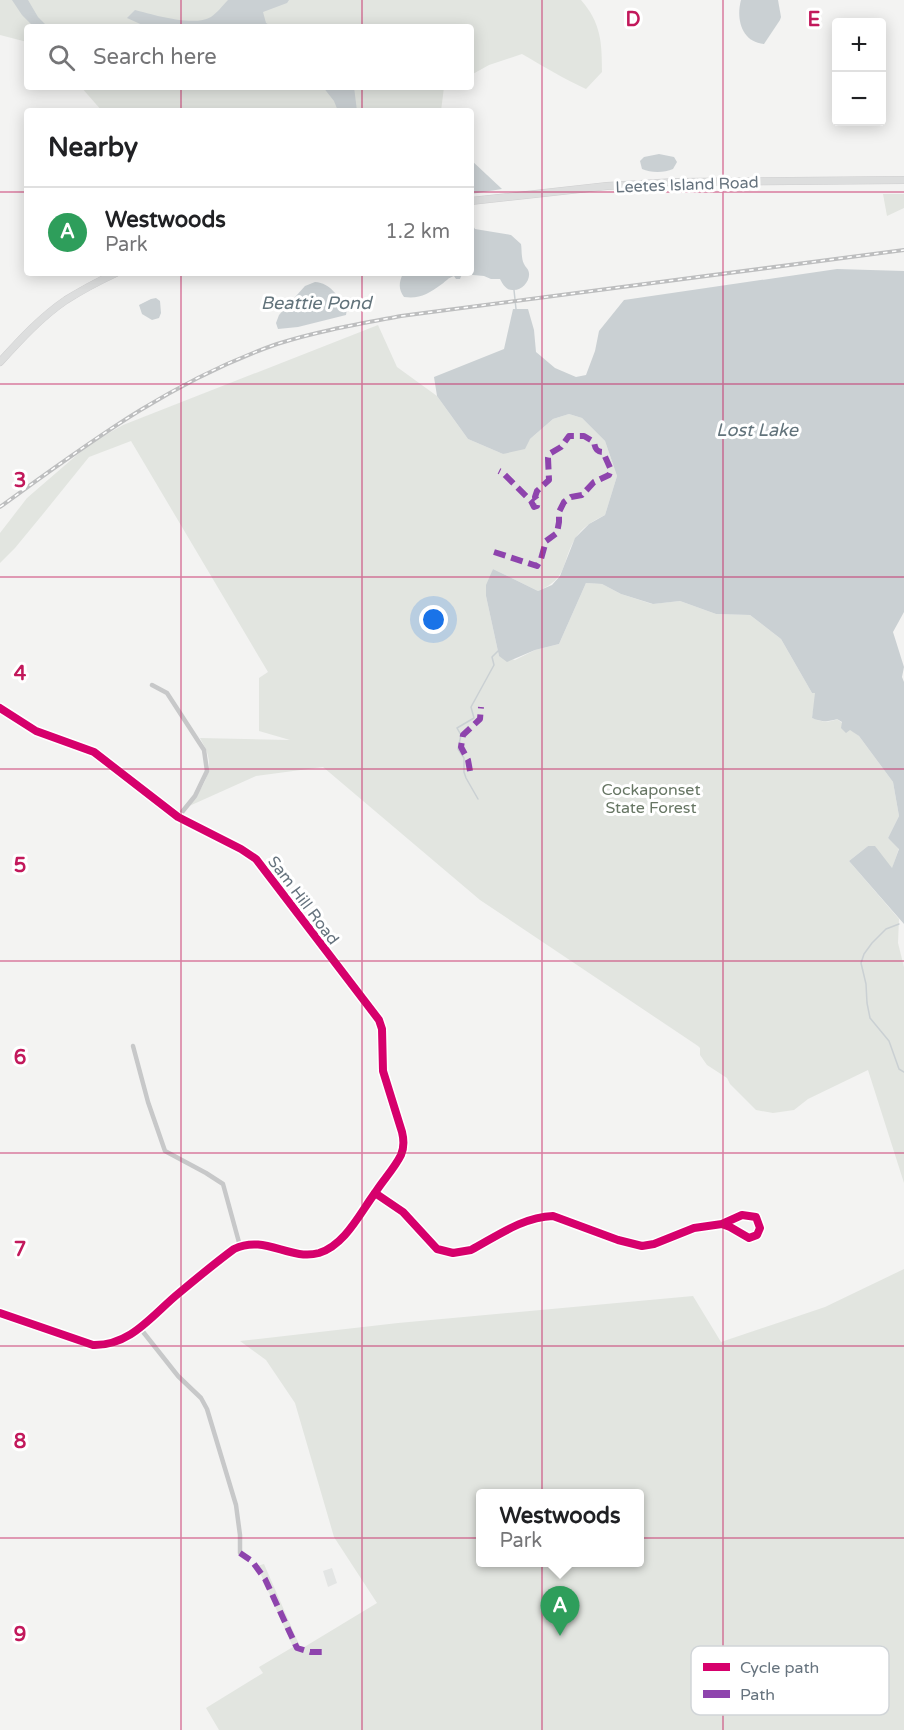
<!DOCTYPE html>
<html lang="en">
<head>
<meta charset="utf-8">
<style>
	body { margin:0; font-family:"Varela Round",sans-serif; background:#f6f6f6; color:#202124 }
	.controls { position:absolute; right:18px; top:18px; display:grid; overflow:hidden; border-radius:6px; box-shadow:0 3px 15px #0003 }
	.controls button { width:54px; height:54px; display:grid; place-items:center; padding:0; border:0; border-bottom:2px solid #e0e0e0; background:#fff; color:#202124; font:30px sans-serif }
	.you { position:absolute; left:434px; top:620px; width:21px; height:21px; margin:-15px; border:4px solid #fff; border-radius:50%; background:#1a73e8; box-shadow:0 0 0 9px #1a73e833 }
	.badge { display:grid; place-items:center; width:39px; height:39px; border-radius:50%; background:#2563eb; color:#fff; font-size:20px; font-weight:700 }
	.pin { position:absolute; translate:-50% -50px; filter:drop-shadow(0 2px 3px #0008) }
	.pin::after { content:''; position:absolute; top:32px; width:21px; height:18px; background:inherit; clip-path:polygon(0 0,100% 0,50% 100%) }
	.popup { position:absolute; left:476px; top:1489px; width:168px; height:78px; box-sizing:border-box; display:grid; place-content:center; border-radius:6px; background:#fff; filter:drop-shadow(0 2px 4px #0005); font-size:20px; white-space:nowrap; color:#757577 }
	.popup b { font-size:22px; color:#202124 }
	.popup::after { content:''; position:absolute; left:50%; top:100%; margin-left:-12px; border:12px solid transparent; border-top-color:#fff }
	.list { margin:0; padding:0; list-style:none }
	h2 { display:flex; justify-content:space-between; align-items:center; height:78px; margin:0; padding:0 24px; font-size:26px }
	h2 small { font-size:20px; font-weight:400; color:#757577 }
	.list li { display:grid; grid-template-columns:39px 1fr auto; gap:18px; align-items:center; box-sizing:border-box; height:90px; padding:0 24px; border-top:2px solid #e0e0e0 }
	.list b { display:block; font-size:22px; white-space:nowrap }
	.list p { margin:0; font-size:20px; white-space:nowrap; color:#757577 }
	.list em { font-size:20px; font-style:normal; color:#757577 }
	.icon { flex:none; width:33px; height:33px; fill:none; stroke:currentColor; stroke-width:2; stroke-linecap:round; stroke-linejoin:round }
	.map { position:relative; flex:none; width:904px; height:1730px; overflow:hidden }
	.search { position:absolute; background:#fff; box-shadow:0 3px 15px #0003; left:24px; top:24px; width:450px; height:66px; display:flex; align-items:center; gap:15px; box-sizing:border-box; padding:0 21px; border-radius:6px; color:#757577; font-size:22px }
	.panel { position:absolute; background:#fff; box-shadow:0 3px 15px #0003; left:24px; top:108px; width:450px; height:168px; border-radius:6px }
	.map>svg:first-child { display:block }
</style>
</head>
<body>
<div class="map">
<svg width="904" height="1730" viewBox="0 0 904 1730">
	<rect width="100%" height="100%" fill="#f3f3f2"/>
	<path fill="#e3e5e4" d="M 332,1568 L 337,1583 L 328,1587 L 323,1571 Z"/>
	<g fill="#e2e5e0" fill-rule="evenodd">
		<path d="M 0,0 L 581,0 C 601,23 602,42 602,72 L 586,89 C 564,79 543,66 522,54 L 489,65 L 471,75 L 471,27 L 27,27 L 27,42 L 0,35 Z"/>
		<path d="M 81,87 L 444,87 L 441,111 L 102,111 Z"/>
		<path d="M 883,194 L 904,194 L 904,208 L 887,216 Z"/>
		<path d="M 378,325 L 397,367 L 437,396 L 468,439 L 503,454 L 530,439 L 553,419 L 569,414 L 582,418 L 605,441 L 617,476 L 605,515 C 593,521 582,527 575,539 C 561,562 569,578 538,591 L 493,569 L 486,596 L 499,656 L 515,660 L 535,650 L 559,644 L 586,583 L 602,584 L 621,594 L 652,604 L 680,601 L 716,614 L 750,615 L 781,639 L 812,693 L 816,693 L 812,718 C 821,722 828,723 837,719 L 859,736 L 893,782 L 899,816 L 888,838 L 899,848 L 892,869 L 868,846 L 849,861 L 899,919 L 898,943 L 904,967 L 904,1183 L 868,1070 L 808,1099 L 794,1110 L 773,1113 L 756,1110 L 730,1084 L 727,1078 L 707,1065 L 700,1055 L 700,1048 L 698,1046 L 480,900 L 323,767 L 256,776 L 187,807 C 199,793 213,775 208,756 C 207,750 203,744 200,738 L 290,740 L 259,731 L 259,678 L 268,672 L 131,441 L 89,457 L 43,514 L 15,548 L 0,563 L 0,533 L 27,498 L 93,441 L 93,442 L 123,425 Z"/>
		<path d="M 904,1269 L 904,1730 L 219,1730 L 206,1708 L 263,1673 L 259,1667 L 293,1647 L 257,1566 L 264,1564 L 301,1649 L 377,1603 L 334,1537 L 295,1403 L 266,1360 L 240,1341 L 398,1323 L 693,1296 L 721,1342 L 825,1307 ZM 480,1494 L 640,1494 L 640,1562 L 480,1562 Z"/>
	</g>
	<g fill="#cad0d3">
		<path d="M 12,0 L 28,0 L 38,17 L 48,27 L 34,27 L 22,15 Z"/>
		<path d="M 228,0 L 289,0 L 287,3 L 263,12 L 266,23 L 273,27 L 147,27 L 127,18 L 135,10 C 154,15 194,27 211,17 C 217,13 223,5 228,0 Z"/>
		<path d="M 741,0 L 778,0 L 781,17 L 780,20 L 764,44 C 741,42 736,18 741,0 Z"/>
		<path d="M 323,87 L 354,87 L 357,111 L 338,111 L 334,101 Z"/>
		<path d="M 659,154 L 674,157 L 677,162 L 673,169 C 664,173 651,173 642,169 L 640,161 L 644,157 Z"/>
		<path d="M 471,160 L 502,189 L 471,194 Z"/>
		<path d="M 471,223 L 475,229 L 511,235 L 521,244 C 522,250 521,258 524,264 C 526,268 528,268 529,273 C 530,281 522,290 514,290 C 507,291 503,285 500,279 L 491,279 L 484,276 L 462,274 L 460,279 L 456,279 L 454,276 C 448,278 446,281 442,284 C 428,294 420,299 404,297 C 398,288 399,283 403,273 L 471,273 Z"/>
		<path d="M 837,269 L 904,271 L 904,612 L 893,632 L 904,667 L 902,677 L 904,682 L 904,924 L 849,861 L 868,846 L 875,846 L 892,868 L 899,849 L 888,838 L 899,816 L 893,782 L 859,736 L 850,730 L 846,733 L 841,728 L 842,722 L 837,719 C 828,722 821,722 812,718 L 815,693 L 812,693 L 781,639 L 750,615 L 716,614 L 680,601 L 653,604 L 621,594 L 602,584 L 586,583 L 559,644 L 535,650 L 507,662 L 499,656 L 486,596 L 486,585 L 493,569 L 538,591 L 552,585 L 560,576 L 575,538 L 589,524 L 605,515 L 617,476 L 605,441 L 582,418 L 569,414 L 553,419 L 530,439 L 525,449 L 503,454 L 468,439 L 437,396 L 434,377 L 504,349 L 513,309 L 528,309 L 534,330 L 536,352 L 555,368 L 576,377 L 586,375 L 595,351 L 599,331 L 624,300 Z"/>
		<path d="M 315,282 C 331,283 338,297 347,309 L 346,315 L 298,327 L 278,329 L 276,323 L 279,315 L 305,286 Z"/>
		<path d="M 156,298 L 160,301 L 161,313 L 159,318 L 152,320 L 142,314 L 139,305 L 151,299 Z"/>
	</g>
	<g fill="none" stroke-linecap="round" stroke-linejoin="round">
		<g stroke="#cad0d3" stroke-width="1.5">
			<path d="M 514,290 L 516,309"/>
			<path d="M 478,799 L 466,778 L 464,772 L 464,758 L 458,749 L 461,735 L 457,728 L 474,718 L 471,707 L 494,665 L 492,657 L 498,651"/>
			<path d="M 899,924 L 886,929 L 872,943 L 864,954 L 861,963 L 866,984 L 867,1003 L 870,1018 L 889,1041 L 899,1069 L 904,1072"/>
		</g>
		<g stroke="#cfcfd0" stroke-width="8">
			<g id="secondary">
				<path d="M 471,201 L 607,186 L 675,182 L 904,180"/>
				<path d="M 0,362 C 20,340 41,317 66,300 C 82,290 99,281 116,273"/>
			</g>
		</g>
		<g stroke="#c7c8c9" stroke-width="4.5">
			<path d="M 152,685 L 167,693 L 204,750 L 207,771 L 195,796 L 178,817"/>
			<path d="M 0,708 L 36,731 L 94,752 L 178,817 L 241,849 L 256,859 L 379,1020 L 382,1029 L 383,1071 L 402,1132 C 404,1140 404,1148 401,1155 C 394,1169 383,1180 375,1193 C 360,1213 345,1245 319,1253 C 289,1261 265,1234 234,1249 C 215,1263 197,1278 179,1293 C 152,1315 131,1346 93,1345 L 0,1313"/>
			<path d="M 133,1046 L 148,1102 L 165,1151 L 206,1173 L 223,1184 L 240,1246"/>
			<path d="M 375,1193 L 403,1212 L 437,1249 L 453,1253 L 471,1250 C 497,1236 523,1217 553,1216 L 618,1240 L 642,1246 L 654,1244 L 694,1228 L 722,1224 L 742,1215 L 756,1217 L 760,1228 L 757,1235 L 749,1238 L 730,1227 L 722,1224"/>
			<path d="M 140,1328 L 178,1376 L 201,1398 L 207,1409 L 236,1505 L 240,1535 L 240,1553"/>
		</g>
		<use href="#secondary" stroke="#dddede" stroke-width="7"/>
		<g stroke="#bdbebf" stroke-width="4">
			<path id="rail" d="M 0,507 C 90,442 171,381 277,344 C 318,331 359,324 401,316 L 904,250"/>
		</g>
		<use href="#rail" stroke="#fff" stroke-width="1.5" stroke-dasharray="4.5" stroke-linecap="butt"/>
		<g stroke="#8e44ad" stroke-width="6" stroke-dasharray="12 6" stroke-linecap="butt">
			<path d="M 494,552 L 537,566 L 541,559 L 546,541 L 557,533 L 559,522 L 559,512 L 564,502 L 571,497 L 582,495 L 594,482 L 609,475 L 611,470 L 603,452 C 596,452 595,448 594,442 L 584,436 L 569,436 L 561,447 L 549,454 L 548,458 L 549,480 L 537,491 L 535,497 L 538,501 L 537,506 L 534,507 L 531,501 L 503,473 L 499,471"/>
			<path d="M 470,771 L 468,760 L 461,747 L 463,735 L 480,719 L 481,707"/>
			<path d="M 240,1553 L 252,1561 L 265,1579 L 297,1648 L 310,1652 L 324,1652"/>
		</g>
		<g stroke="#fff" stroke-width="11">
			<g id="cycleway">
				<path d="M 0,708 L 36,731 L 94,752 L 178,817 L 241,849 L 256,859 L 379,1020 L 382,1029 L 383,1071 L 402,1132 C 404,1140 404,1148 401,1155 C 394,1169 383,1180 375,1193 C 360,1213 345,1245 319,1253 C 289,1261 265,1234 234,1249 C 215,1263 197,1278 179,1293 C 152,1315 131,1346 93,1345 L 0,1313"/>
				<path d="M 375,1193 L 403,1212 L 437,1249 L 453,1253 L 471,1250 C 497,1236 523,1217 553,1216 L 618,1240 L 642,1246 L 654,1244 L 694,1228 L 722,1224 L 742,1215 L 756,1217 L 760,1228 L 757,1235 L 749,1238 L 730,1227 L 722,1224"/>
			</g>
		</g>
		<use href="#cycleway" stroke="#d6006c" stroke-width="8"/>
	</g>
	<path fill="none" stroke="#c2185b" stroke-width="1.5" stroke-opacity="0.55" d="M 181,0 L 181,27M 362,0 L 362,27M 542,0 L 542,1730M 723,0 L 723,1730M 181,87 L 181,111M 362,87 L 362,111M 0,192 L 27,192M 471,192 L 904,192M 181,273 L 181,1730M 362,273 L 362,1730M 0,384 L 904,384M 0,577 L 904,577M 0,769 L 904,769M 0,961 L 904,961M 0,1153 L 904,1153M 0,1346 L 904,1346M 0,1538 L 904,1538"/>
	<g text-anchor="middle" stroke-width="6" stroke-linejoin="round" paint-order="stroke">
		<g font-size="16" fill="#66737e" stroke="#fff">
			<text transform="translate(687 184) rotate(-2)" y="6">Leetes Island Road</text>
			<text transform="translate(304 900) rotate(53)" y="6">Sam Hill Road</text>
		</g>
		<g font-size="16" fill="#677664" stroke="#fff">
			<text x="651" y="795">Cockaponset<tspan x="651" dy="18">State Forest</tspan></text>
		</g>
		<g font-size="18" font-style="italic" fill="#62737b" stroke="#fff">
			<text x="316" y="309">Beattie Pond</text>
			<text x="757" y="436">Lost Lake</text>
		</g>
	</g>
	<rect x="691" y="1646" width="198" height="69" rx="9" fill="#fff" stroke="#d1d5d8" stroke-width="1.5"/>
	<rect x="703" y="1663" width="27" height="8" fill="#d6006c"/>
	<rect x="703" y="1690" width="27" height="8" fill="#8e44ad"/>
	<g font-size="16" fill="#66737e">
		<text x="740" y="1673">Cycle path</text>
		<text x="740" y="1700">Path</text>
	</g>
	<g font-size="20" text-anchor="middle" font-weight="bold" fill="#c2185b" stroke="#fff" stroke-width="6" stroke-linejoin="round" paint-order="stroke">
		<text x="633" y="26">D</text>
		<text x="814" y="26">E</text>
		<text x="20" y="487">3</text>
		<text x="20" y="680">4</text>
		<text x="20" y="872">5</text>
		<text x="20" y="1064">6</text>
		<text x="20" y="1256">7</text>
		<text x="20" y="1448">8</text>
		<text x="20" y="1641">9</text>
	</g>
</svg>
<div class="controls">
<button>+</button>
<button>−</button>
</div>
<div class="you"></div>
<div class="pin badge" style="left:560px;top:1636px;background:#2e9e5b">A</div>
<div class="popup"><b>Westwoods</b>Park</div>
<div class="search"><svg class="icon" aria-label="search" viewBox="0 0 24 24"><circle cx="10" cy="10" r="6"/><path d="M15 15l6 6"/></svg>Search here</div>
<section class="panel">
<h2>Nearby<small></small></h2>
<ul class="list">
<li><span class="badge" style="background:#2e9e5b">A</span><div><b>Westwoods</b><p>Park</p></div><em>1.2 km</em></li>
</ul>
</section>
</div>
</body>
</html>
